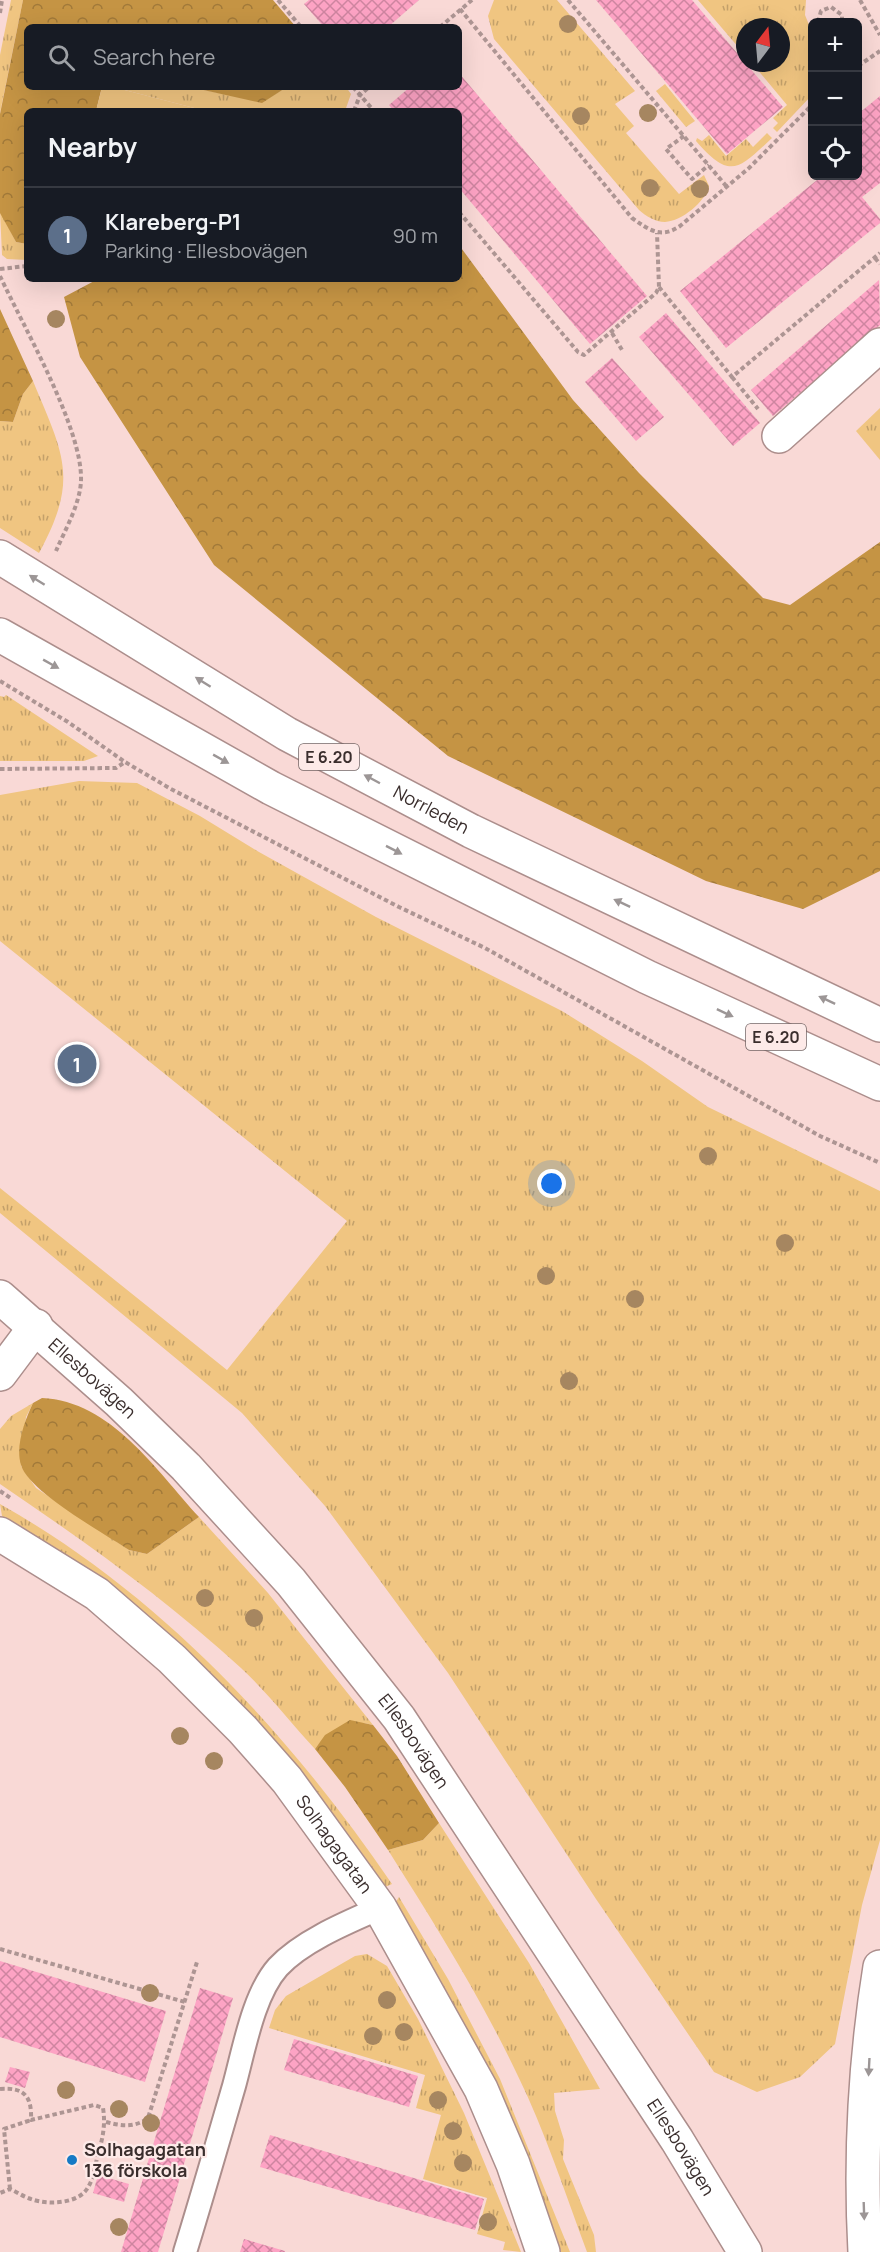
<!DOCTYPE html>
<html lang="en">
<head>
<meta charset="utf-8">
<style>
	body { margin:0; font-family:Manrope,sans-serif; background:#20242c; color:#f1f3f6 }
	.controls { position:absolute; right:18px; top:18px; display:grid; overflow:hidden; border-radius:9px; box-shadow:0 6px 24px #0002 }
	.controls button { width:54px; height:54px; display:grid; place-items:center; padding:0; border:0; border-bottom:2px solid #363941; background:#171b24; color:#f1f3f6; font:30px sans-serif }
	.compass { position:absolute; left:736px; top:18px; width:54px; height:54px; border-radius:50%; background:#171b24; box-shadow:0 6px 24px #0002; rotate:16deg }
	.you { position:absolute; left:552px; top:1184px; width:21px; height:21px; margin:-15px; border:4px solid #fff; border-radius:50%; background:#1a73e8; box-shadow:0 0 0 9px #1a73e833 }
	.badge { display:grid; place-items:center; width:39px; height:39px; border-radius:50%; background:#ea580c; color:#fff; font-size:20px; font-weight:700 }
	.pin { position:absolute; translate:-50% -50%; border:3px solid #fff; box-shadow:0 2px 6px #0006 }
	.list { margin:0; padding:0; list-style:none }
	h2 { display:flex; justify-content:space-between; align-items:center; height:78px; margin:0; padding:0 24px; font-size:26px }
	h2 small { font-size:20px; font-weight:400; color:#9ea1a6 }
	.list li { display:grid; grid-template-columns:39px 1fr auto; gap:18px; align-items:center; box-sizing:border-box; height:96px; padding:0 24px; border-top:2px solid #363941 }
	.list b { display:block; font-size:22px; white-space:nowrap }
	.list p { margin:0; font-size:20px; white-space:nowrap; color:#9ea1a6 }
	.list em { font-size:20px; font-style:normal; color:#9ea1a6 }
	.icon { flex:none; width:33px; height:33px; fill:none; stroke:currentColor; stroke-width:2; stroke-linecap:round; stroke-linejoin:round }
	.map { position:relative; flex:none; width:880px; height:2252px; overflow:hidden }
	.search { position:absolute; background:#171b24; box-shadow:0 6px 24px #0002; left:24px; top:24px; width:438px; height:66px; display:flex; align-items:center; gap:15px; box-sizing:border-box; padding:0 21px; border-radius:9px; color:#9ea1a6; font-size:22px }
	.panel { position:absolute; background:#171b24; box-shadow:0 6px 24px #0002; left:24px; top:108px; width:438px; height:174px; border-radius:9px }
	.map>svg:first-child { display:block }
</style>
</head>
<body>
<div class="map">
<svg width="880" height="2252" viewBox="0 0 880 2252">
	<defs>
		<pattern id="grass-tufts" width="24" height="20" patternUnits="userSpaceOnUse" patternTransform="scale(1.5)"><rect width="24" height="20" fill="#f0c581"/><path d="M3 7l-1-3M5 7V3M7 7l1-3M15 17l-1-3M17 17v-4M19 17l1-3" fill="none" stroke="#c3a06a"/></pattern>
		<pattern id="forest-crowns" width="20" height="18" patternUnits="userSpaceOnUse" patternTransform="scale(1.5)"><rect width="20" height="18" fill="#c59444"/><path d="M2 6a3 3 0 1 1 6 0M12 15a3 3 0 1 1 6 0" fill="none" stroke="#a17939"/></pattern>
		<pattern id="building-cross-hatch" width="8" height="8" patternUnits="userSpaceOnUse" patternTransform="scale(1.5)"><rect width="8" height="8" fill="#fda3c4"/><path d="M0 0l8 8M0 8l8-8" fill="none" stroke="#ce85a0"/></pattern>
	</defs>
	<rect width="100%" height="100%" fill="#f9d9d6"/>
	<g fill="url(#grass-tufts)">
		<path d="M 11,0 L 23,0 L 0,113 L 0,55 Z"/>
		<path d="M 494,0 L 557,0 L 635,91 L 615,104 L 634,126 L 626,133 L 679,194 L 704,175 L 709,186 C 705,202 682,221 665,222 C 655,222 646,216 639,210 L 494,39 L 488,16 Z"/>
		<path d="M 698,0 L 806,0 L 805,15 L 812,32 L 812,95 L 777,132 L 773,128 L 778,123 L 773,118 L 787,105 L 752,63 L 781,63 L 781,27 L 745,27 L 745,55 Z"/>
		<path d="M 665,84 L 695,121 L 686,127 L 656,91 Z"/>
		<path d="M 113,87 L 190,87 L 262,102 L 287,87 L 346,87 L 351,94 L 345,111 L 206,111 Z"/>
		<path d="M 767,133 L 772,138 C 738,170 730,180 696,141 L 697,138 L 702,141 L 709,135 L 726,156 L 746,139 L 753,147 Z"/>
		<path d="M 0,211 L 16,242 L 27,244 L 27,260 L 7,259 L 2,255 Z"/>
		<path d="M 33,381 C 63,454 80,478 39,553 L 0,528 L 0,421 L 13,422 L 23,394 Z"/>
		<path d="M 880,408 L 880,460 L 856,431 Z"/>
		<path d="M 6,695 L 98,756 L 84,761 L 0,761 L 0,696 L 4,697 Z"/>
		<path d="M 79,781 L 137,783 L 200,816 L 259,852 L 376,917 L 562,1011 L 642,1061 L 708,1107 L 880,1191 L 880,1840 L 862,1905 L 835,2044 L 800,2077 L 757,2092 L 714,2072 L 596,1899 L 448,1673 L 325,1506 L 242,1413 L 0,1213 L 0,1188 L 227,1370 L 347,1221 L 0,941 L 0,795 Z"/>
		<path d="M 33,1403 L 26,1417 L 21,1466 L 36,1488 L 129,1550 L 147,1554 L 199,1517 L 268,1593 L 373,1725 C 352,1718 327,1732 315,1749 C 290,1722 267,1692 241,1668 C 166,1599 84,1541 0,1484 L 0,1429 L 11,1416 Z"/>
		<path d="M 0,1504 C 160,1594 289,1733 392,1884 L 383,1888 L 323,1800 L 290,1761 L 68,1560 L 2,1516 Z"/>
		<path d="M 439,1823 L 529,1963 L 600,2089 L 554,2093 L 555,2111 L 564,2140 L 563,2159 L 594,2235 L 596,2252 L 587,2252 C 565,2193 545,2131 517,2074 C 480,1996 434,1923 388,1850 L 423,1840 Z"/>
		<path d="M 399,1897 L 448,1979 L 500,2079 L 570,2252 L 561,2252 C 517,2131 463,2014 394,1905 Z"/>
		<path d="M 367,1954 L 387,1966 L 418,2019 L 464,2113 L 521,2252 L 503,2250 L 505,2242 L 477,2234 L 487,2198 L 423,2179 L 441,2115 L 416,2108 L 425,2075 L 269,2028 L 275,2010 L 286,1996 L 355,1956 Z"/>
	</g>
	<g fill="url(#forest-crowns)">
		<path d="M 23,0 L 273,0 L 296,27 L 27,27 L 27,87 L 102,87 L 96,111 L 27,111 L 27,244 L 16,242 L 0,213 L 0,114 Z"/>
		<path d="M 190,87 L 287,87 L 262,103 Z"/>
		<path d="M 459,245 L 573,400 L 639,473 L 763,598 L 790,605 L 880,542 L 880,871 L 803,909 L 706,881 L 448,756 L 214,565 L 80,357 L 64,297 L 98,279 L 459,279 Z"/>
		<path d="M 0,309 L 33,381 L 23,394 L 13,422 L 0,421 Z"/>
		<path d="M 42,1398 C 111,1401 156,1470 199,1517 L 147,1554 L 129,1550 C 105,1534 28,1491 21,1465 C 15,1446 25,1420 33,1403 Z"/>
		<path d="M 350,1720 L 373,1725 L 397,1756 L 439,1823 L 423,1840 L 388,1850 L 345,1787 L 315,1749 L 325,1735 Z"/>
	</g>
	<path fill="#f0c581" d="M 102,87 L 113,87 L 206,111 L 96,111 Z"/>
	<g fill="url(#building-cross-hatch)">
		<path d="M 309,0 L 419,0 L 388,27 L 324,27 L 304,4 Z"/>
		<path d="M 596,0 L 692,0 L 783,107 L 727,154 Z"/>
		<path d="M 459,73 L 647,296 L 590,344 L 459,188 L 459,111 L 394,111 L 389,105 L 410,87 L 459,87 Z"/>
		<path d="M 880,96 L 880,183 L 862,197 L 880,219 L 880,223 L 726,348 L 680,291 L 822,176 L 858,176 L 858,114 Z"/>
		<path d="M 879,280 L 880,325 L 773,416 L 751,390 Z"/>
		<path d="M 666,313 L 760,423 L 733,446 L 639,337 Z"/>
		<path d="M 612,358 L 664,417 L 636,441 L 585,382 Z"/>
		<path d="M 0,1961 L 166,2011 L 145,2082 L 0,2037 Z"/>
		<path d="M 200,1988 L 233,1998 L 158,2252 L 121,2252 Z"/>
		<path d="M 294,2039 L 418,2076 L 409,2107 L 284,2070 Z"/>
		<path d="M 10,2067 L 30,2072 L 25,2088 L 5,2082 Z"/>
		<path d="M 270,2135 L 484,2199 L 475,2230 L 260,2167 Z"/>
		<path d="M 98,2175 L 129,2184 L 124,2202 L 93,2193 Z"/>
		<path d="M 244,2239 L 285,2251 L 285,2252 L 240,2252 Z"/>
	</g>
	<g fill="none" stroke-linecap="round" stroke-linejoin="round">
		<g stroke="#ac8e8c" stroke-width="26">
			<path id="service" d="M 185,2252 C 202,2197 218,2141 234,2086 C 244,2050 253,1995 278,1967 C 302,1941 348,1922 380,1908"/>
		</g>
		<g stroke="#ac8e8c" stroke-width="36">
			<g id="minor">
				<path d="M 779,436 L 880,345"/>
				<path d="M 0,1374 L 36,1326"/>
				<path id="s1" d="M 0,1534 L 97,1594 L 172,1659 L 243,1730 L 287,1780 L 380,1908 L 481,2089 L 513,2164 L 543,2252"/>
			</g>
		</g>
		<g stroke="#ac8e8c" stroke-width="36">
			<g id="secondary">
				<path id="s2" d="M 0,1297 L 119,1402 L 186,1467 L 291,1582 L 399,1718 L 677,2140 L 745,2252"/>
				<path d="M 865,2252 C 860,2158 865,2060 880,1967"/>
			</g>
		</g>
		<g stroke="#ac8e8c" stroke-width="36">
			<g id="trunk">
				<path id="s3" d="M 0,557 L 287,734 L 471,831 L 880,1025"/>
				<path d="M 0,635 L 271,788 L 647,977 L 880,1084"/>
			</g>
		</g>
		<g stroke="#ad9593" stroke-width="4" stroke-dasharray="4.5 3" stroke-linecap="butt">
			<path d="M 278,0 L 301,27"/>
			<path d="M 568,0 L 727,187"/>
			<path d="M 860,0 L 880,35"/>
			<path d="M 460,9 L 632,218 C 649,230 661,239 680,226 L 749,168 L 812,105"/>
			<path d="M 0,13 L 2,0"/>
			<path d="M 818,22 L 821,11 L 831,7 L 842,15 L 842,22"/>
			<path d="M 440,27 L 472,0"/>
			<path d="M 858,66 L 880,51"/>
			<path d="M 353,87 L 374,111"/>
			<path d="M 354,111 L 360,95 L 369,87"/>
			<path d="M 684,136 L 666,149 L 692,179 L 709,165"/>
			<path d="M 459,212 L 578,352 L 584,355 L 656,293 L 659,287 L 657,233"/>
			<path d="M 875,258 L 880,264"/>
			<path d="M 0,269 L 27,266"/>
			<path d="M 0,276 C 23,326 83,429 81,481 C 80,504 65,530 56,551"/>
			<path d="M 659,287 L 732,377 L 880,253"/>
			<path d="M 612,333 L 622,350"/>
			<path d="M 732,377 L 758,409"/>
			<path d="M 0,681 L 68,722 L 125,762"/>
			<path d="M 0,769 L 116,768 L 125,762 L 171,789 L 399,907 L 485,948 L 820,1136 L 880,1163"/>
			<path d="M 0,1491 L 12,1499"/>
			<path d="M 0,1949 L 185,2002"/>
			<path d="M 0,2089 C 25,2087 32,2097 31,2120 L 94,2105 L 103,2108 C 106,2126 102,2141 97,2158 C 95,2168 93,2180 87,2189 C 77,2204 47,2205 31,2199 C 24,2197 17,2192 10,2189 L 0,2193"/>
			<path d="M 106,2122 C 121,2126 135,2128 148,2118 L 197,1962"/>
			<path d="M 10,2189 L 4,2129 L 31,2120"/>
		</g>
		<use href="#service" stroke="#fff" stroke-width="22"/>
		<use href="#minor" stroke="#fff" stroke-width="33"/>
		<use href="#secondary" stroke="#fff" stroke-width="33"/>
		<use href="#trunk" stroke="#fff" stroke-width="33"/>
	</g>
	<g fill="#a68660">
		<circle cx="568" cy="24" r="9"/>
		<circle cx="648" cy="113" r="9"/>
		<circle cx="581" cy="116" r="9"/>
		<circle cx="650" cy="188" r="9"/>
		<circle cx="700" cy="189" r="9"/>
		<circle cx="56" cy="319" r="9"/>
		<circle cx="708" cy="1156" r="9"/>
		<circle cx="785" cy="1243" r="9"/>
		<circle cx="546" cy="1276" r="9"/>
		<circle cx="635" cy="1299" r="9"/>
		<circle cx="569" cy="1381" r="9"/>
		<circle cx="205" cy="1598" r="9"/>
		<circle cx="254" cy="1618" r="9"/>
		<circle cx="180" cy="1736" r="9"/>
		<circle cx="214" cy="1761" r="9"/>
		<circle cx="150" cy="1993" r="9"/>
		<circle cx="387" cy="2000" r="9"/>
		<circle cx="404" cy="2032" r="9"/>
		<circle cx="373" cy="2036" r="9"/>
		<circle cx="66" cy="2090" r="9"/>
		<circle cx="438" cy="2100" r="9"/>
		<circle cx="119" cy="2109" r="9"/>
		<circle cx="151" cy="2123" r="9"/>
		<circle cx="453" cy="2131" r="9"/>
		<circle cx="463" cy="2163" r="9"/>
		<circle cx="488" cy="2222" r="9"/>
		<circle cx="119" cy="2227" r="9"/>
	</g>
	<defs><path id="oneway-solid" d="M-6-.8H1V-3.2L6.5 0L1 3.2V.8H-6Z" transform="scale(1.5)"/></defs>
	<g fill="#9c9696">
		<use href="#oneway-solid" transform="translate(37 580) rotate(-148)"/>
		<use href="#oneway-solid" transform="translate(51 664) rotate(29)"/>
		<use href="#oneway-solid" transform="translate(203 682) rotate(-148)"/>
		<use href="#oneway-solid" transform="translate(221 759) rotate(29)"/>
		<use href="#oneway-solid" transform="translate(372 779) rotate(-152)"/>
		<use href="#oneway-solid" transform="translate(394 850) rotate(27)"/>
		<use href="#oneway-solid" transform="translate(622 903) rotate(-155)"/>
		<use href="#oneway-solid" transform="translate(827 1000) rotate(-155)"/>
		<use href="#oneway-solid" transform="translate(725 1013) rotate(25)"/>
		<use href="#oneway-solid" transform="translate(869 2067) rotate(93)"/>
		<use href="#oneway-solid" transform="translate(864 2211) rotate(88)"/>
	</g>
	<circle fill="#167ac5" stroke="#fdeae8" stroke-width="2" cx="72" cy="2160" r="6"/>
	<g text-anchor="middle" stroke-width="4.5" stroke-linejoin="round" paint-order="stroke">
		<g fill="#fdeae8" stroke="#746665" stroke-width="1.5">
			<rect x="299" y="744" width="60" height="26" rx="4.5"/>
			<rect x="746" y="1024" width="60" height="26" rx="4.5"/>
		</g>
		<g font-size="16" font-weight="bold" fill="#3a2e2d">
			<text x="329" y="763">E 6.20</text>
			<text x="776" y="1043">E 6.20</text>
		</g>
		<g font-size="18" fill="#3a2e2d" stroke="#fdeae8">
			<text dy="6" stroke="none"><textPath href="#s3" startOffset="500">Norrleden</textPath></text>
			<text dy="6" stroke="none"><textPath href="#s2" startOffset="123">Ellesbovägen</textPath></text>
			<text dy="6" stroke="none"><textPath href="#s2" startOffset="609">Ellesbovägen</textPath></text>
			<text dy="6" stroke="none"><textPath href="#s1" startOffset="460">Solhagagatan</textPath></text>
			<text dy="6" stroke="none"><textPath href="#s2" startOffset="1095">Ellesbovägen</textPath></text>
		</g>
		<g font-size="18" font-weight="bold" fill="#3a2e2d" stroke="#fdeae8" text-anchor="start">
			<text x="84" y="2156">Solhagagatan<tspan x="84" dy="21">136 förskola</tspan></text>
		</g>
	</g>
</svg>
<div class="controls">
<button>+</button>
<button>−</button>
<button><svg class="icon" aria-label="locate" viewBox="0 0 24 24"><circle cx="12" cy="12" r="6"/><path d="M12 2v4M12 18v4M2 12h4M18 12h4"/></svg></button>
</div>
<svg class="compass" viewBox="-18 -18 36 36"><path d="M0-13l5 13h-10z" fill="#e53935"/><path d="M0 13l5-13h-10z" fill="#9ea1a6"/></svg>
<div class="you"></div>
<div class="pin badge" style="left:77px;top:1064px;background:#5c6f8a">1</div>
<div class="search"><svg class="icon" aria-label="search" viewBox="0 0 24 24"><circle cx="10" cy="10" r="6"/><path d="M15 15l6 6"/></svg>Search here</div>
<section class="panel">
<h2>Nearby<small></small></h2>
<ul class="list">
<li><span class="badge" style="background:#5c6f8a">1</span><div><b>Klareberg-P1</b><p>Parking · Ellesbovägen</p></div><em>90 m</em></li>
</ul>
</section>
</div>
</body>
</html>
